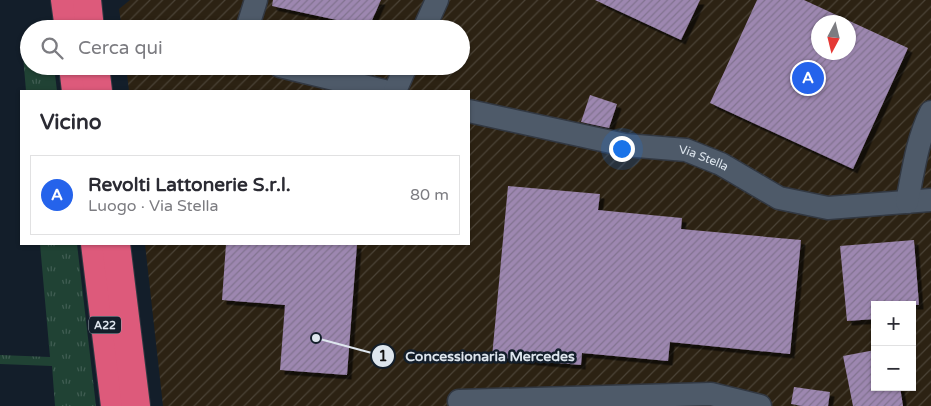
<!DOCTYPE html>
<html lang="it">
<head>
<meta charset="utf-8">
<style>
	body { margin:0; font-family:"Varela Round",sans-serif; background:#f7f7f7; color:#2b2b33 }
	.controls { position:absolute; right:15px; bottom:15px; display:grid; overflow:hidden; border-radius:0px; box-shadow:0 1px 4px #0004 }
	.controls button { width:45px; height:45px; display:grid; place-items:center; padding:0; border:0; border-bottom:1px solid #e1e1e2; background:#fff; color:#2b2b33; font:25px sans-serif }
	.compass { position:absolute; left:811px; top:15px; width:45px; height:45px; border-radius:50%; background:#fff; box-shadow:0 1px 4px #0004; rotate:187deg }
	.you { position:absolute; left:621px; top:148px; width:18px; height:18px; margin:-12px; border:4px solid #fff; border-radius:50%; background:#1a73e8; box-shadow:0 0 0 8px #1a73e833 }
	.badge { display:grid; place-items:center; width:32px; height:32px; border-radius:50%; background:#2563eb; color:#fff; font-size:16px; font-weight:700 }
	.pin { position:absolute; translate:-50% -50%; border:2px solid #fff; box-shadow:0 1px 5px #0006 }
	.list { margin:0; padding:0; list-style:none }
	h2 { display:flex; justify-content:space-between; align-items:center; height:65px; margin:0; padding:0 20px; font-size:21px }
	h2 small { font-size:16px; font-weight:400; color:#7c7c81 }
	.list li { display:grid; grid-template-columns:32px 1fr auto; gap:15px; align-items:center; box-sizing:border-box; height:80px; margin:0 10px 10px; padding:0 10px; border:1px solid #e1e1e2; border-radius:0px }
	.list b { display:block; font-size:19px; white-space:nowrap }
	.list p { margin:0; font-size:16px; white-space:nowrap; color:#7c7c81 }
	.list em { font-size:16px; font-style:normal; color:#7c7c81 }
	.icon { flex:none; width:28px; height:28px; fill:none; stroke:currentColor; stroke-width:2; stroke-linecap:round; stroke-linejoin:round }
	.map { position:relative; flex:none; width:931px; height:406px; overflow:hidden }
	.search { position:absolute; background:#fff; box-shadow:0 1px 4px #0004; left:20px; top:20px; width:450px; height:55px; display:flex; align-items:center; gap:12px; box-sizing:border-box; padding:0 18px; border-radius:28px; color:#7c7c81; font-size:19px }
	.panel { position:absolute; background:#fff; box-shadow:0 1px 4px #0004; left:20px; top:90px; width:450px; height:155px; border-radius:0px }
	.map>svg:first-child { display:block }
</style>
</head>
<body>
<div class="map">
<svg width="931" height="406" viewBox="0 0 931 406">
	<defs>
		<pattern id="industrial-furrows" width="10" height="10" patternUnits="userSpaceOnUse" patternTransform="scale(1.25)"><rect width="10" height="10" fill="#2c2213"/><path d="M-1 1l2-2M0 10L10 0M9 11l2-2" fill="none" stroke="#4a4236"/></pattern>
		<pattern id="grass-tufts" width="24" height="20" patternUnits="userSpaceOnUse" patternTransform="scale(1.25)"><rect width="24" height="20" fill="#204234"/><path d="M3 7l-1-3M5 7V3M7 7l1-3M15 17l-1-3M17 17v-4M19 17l1-3" fill="none" stroke="#405d52"/></pattern>
		<pattern id="building-hatch" width="6" height="6" patternUnits="userSpaceOnUse" patternTransform="scale(1.25)"><rect width="6" height="6" fill="#9d87b0"/><path d="M-1 1l2-2M0 6l6-6M5 7l2-2" fill="none" stroke="#827390"/></pattern>
		<filter id="shadow"><feDropShadow dx="4.5" dy="4.5" stdDeviation="0" flood-color="#0009"/></filter>
	</defs>
	<rect width="100%" height="100%" fill="#131e2a"/>
	<path fill="url(#industrial-furrows)" fill-rule="evenodd" d="M 130,0 L 931,0 L 931,406 L 163,406 L 145,244 L 469,244 L 469,91 L 129,91 L 126,66 L 461,66 L 461,29 L 122,29 L 119,9 ZM 818,22 L 848,22 L 848,52 L 818,52 ZM 875,305 L 912,305 L 912,387 L 875,387 Z"/>
	<g fill="url(#grass-tufts)">
		<path d="M 29,32 L 29,66 L 54,66 L 57,91 L 26,91 L 22,44 Z"/>
		<path d="M 40,244 L 77,244 L 96,406 L 55,406 L 52,366 L 0,364 L 0,355 L 50,357 Z"/>
	</g>
	<g fill="url(#building-hatch)" fill-rule="evenodd" filter="url(#shadow)">
		<path d="M 273,0 L 381,0 L 369,27 L 272,6 Z"/>
		<path d="M 595,0 L 700,0 L 681,40 Z"/>
		<path d="M 757,0 L 804,0 L 908,48 L 853,169 L 710,103 ZM 818,22 L 848,22 L 848,52 L 818,52 Z"/>
		<path d="M 590,95 L 617,104 L 609,128 L 581,122 Z"/>
		<path d="M 508,186 L 600,194 L 598,210 L 682,218 L 681,229 L 801,240 L 790,354 L 670,342 L 668,361 L 582,353 L 581,365 L 492,357 Z"/>
		<path d="M 914,240 L 919,305 L 875,305 L 875,319 L 847,321 L 840,246 Z"/>
		<path d="M 226,244 L 357,244 L 347,375 L 280,370 L 285,305 L 222,300 Z"/>
		<path d="M 875,350 L 875,387 L 900,387 L 903,406 L 853,406 L 843,356 Z"/>
		<path d="M 794,387 L 830,392 L 828,406 L 802,406 L 791,404 Z"/>
	</g>
	<g fill="none" stroke-linecap="round" stroke-linejoin="round">
		<g stroke="#323842" stroke-width="25">
			<g id="minor">
				<path d="M 247,29 L 256,0"/>
				<path d="M 424,29 L 437,0"/>
				<path d="M 280,66 L 384,91"/>
				<path d="M 395,91 L 406,66"/>
				<path id="s1" d="M 469,111 L 625,145 L 686,150 L 721,164 L 779,198 L 828,208 L 931,200"/>
				<path d="M 907,202 C 913,172 917,140 931,112"/>
				<path d="M 459,401 L 711,394 L 760,406"/>
			</g>
		</g>
		<g stroke="#323842" stroke-width="30">
			<g id="highway">
				<path d="M 65,0 L 69,29"/>
				<path d="M 87,0 L 90,29"/>
				<path d="M 73,66 L 76,91"/>
				<path d="M 95,66 L 98,91"/>
				<path d="M 95,244 L 115,406"/>
				<path d="M 116,244 L 136,406"/>
			</g>
		</g>
		<use href="#minor" stroke="#4e5a69" stroke-width="22"/>
		<use href="#highway" stroke="#dd5a7b" stroke-width="28"/>
	</g>
	<g text-anchor="middle" stroke-width="5" stroke-linejoin="round" paint-order="stroke">
		<rect fill="#131e2a" stroke="#a1aab3" stroke-width="1" x="89" y="316.5" width="32" height="17" rx="4"/>
		<g font-size="11" font-weight="bold" fill="#dee6ee">
			<text x="105" y="329">A22</text>
		</g>
		<g font-size="12" fill="#dee6ee" stroke="#131e2a">
			<text dy="4" stroke="none"><textPath href="#s1" startOffset="240">Via Stella</textPath></text>
		</g>
	</g>
	<path fill="none" stroke="#dee6ee" stroke-width="2" d="M316 338L383 356"/>
	<g fill="#dee6ee" stroke="#131e2a" stroke-width="2">
		<circle cx="316" cy="338" r="5"/>
		<circle cx="383" cy="356" r="12"/>
	</g>
	<g font-size="15" text-anchor="middle" font-weight="bold" fill="#111">
		<text x="383" y="361">1</text>
	</g>
	<g font-size="14" text-anchor="middle" font-weight="bold" fill="#dee6ee" stroke="#131e2a" stroke-width="5" stroke-linejoin="round" paint-order="stroke">
		<text x="490" y="361">Concessionaria Mercedes</text>
	</g>
</svg>
<div class="controls">
<button>+</button>
<button>−</button>
</div>
<svg class="compass" viewBox="-18 -18 36 36"><path d="M0-13l5 13h-10z" fill="#e53935"/><path d="M0 13l5-13h-10z" fill="#7c7c81"/></svg>
<div class="you"></div>
<div class="pin badge" style="left:808px;top:78px">A</div>
<div class="search"><svg class="icon" aria-label="search" viewBox="0 0 24 24"><circle cx="10" cy="10" r="6"/><path d="M15 15l6 6"/></svg>Cerca qui</div>
<section class="panel">
<h2>Vicino<small></small></h2>
<ul class="list">
<li><span class="badge">A</span><div><b>Revolti Lattonerie S.r.l.</b><p>Luogo · Via Stella</p></div><em>80 m</em></li>
</ul>
</section>
</div>
</body>
</html>
